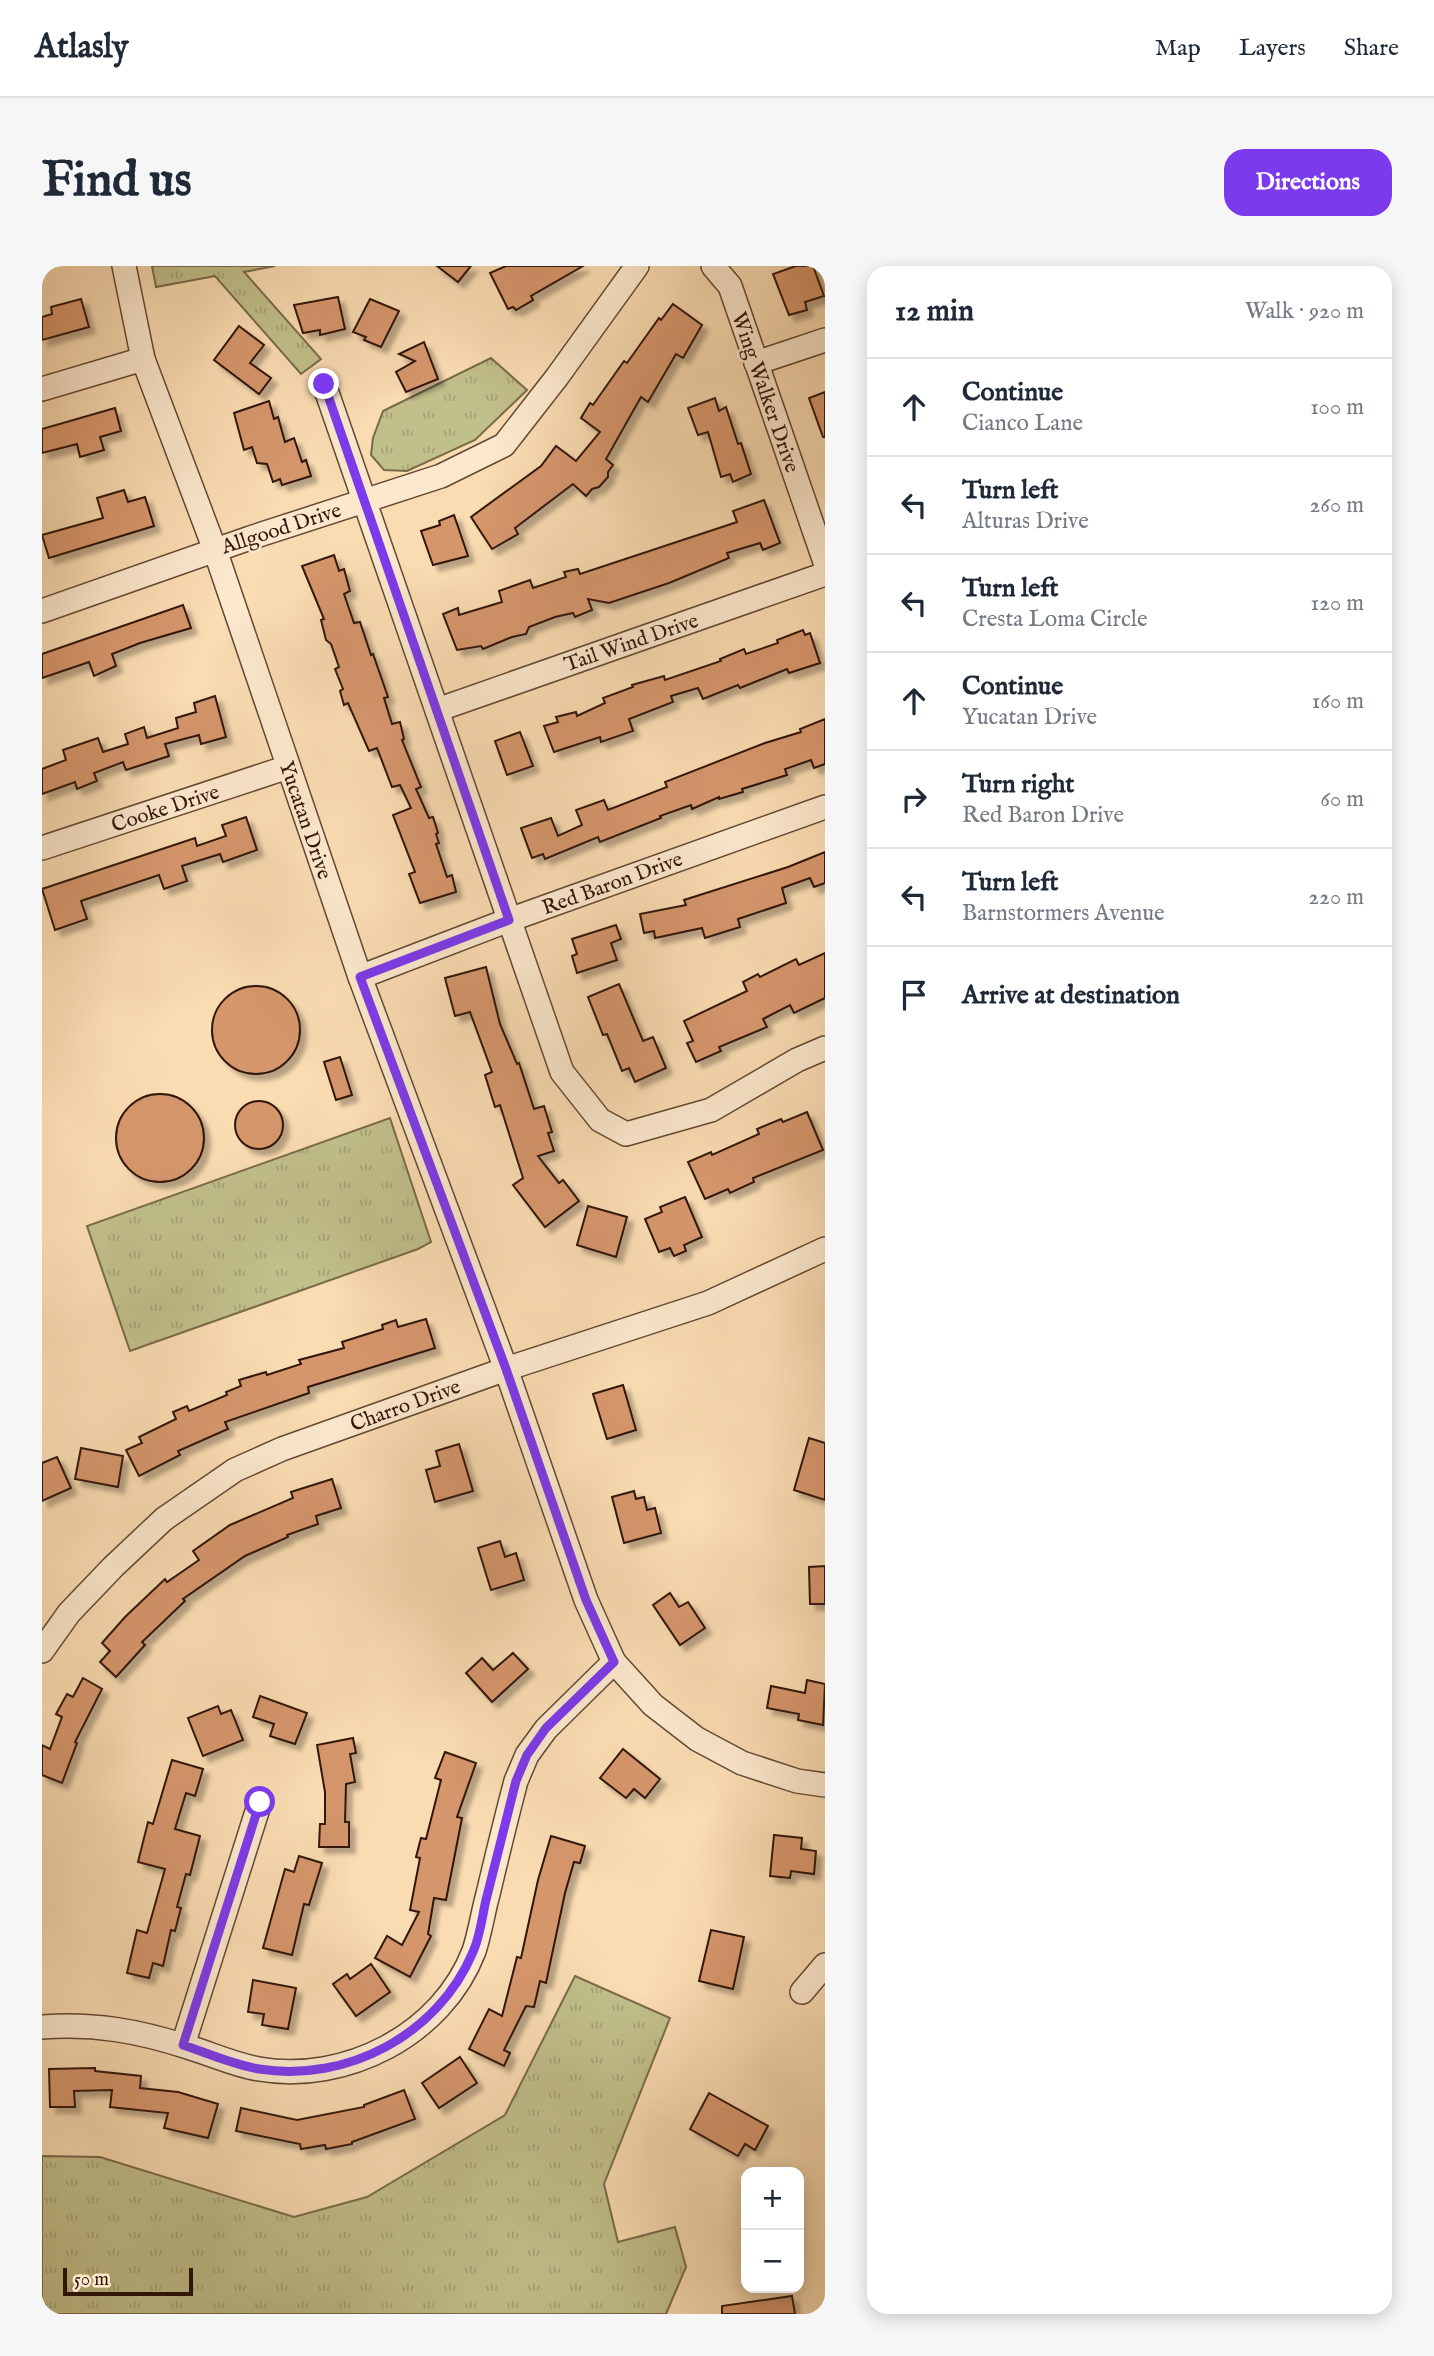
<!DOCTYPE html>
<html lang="en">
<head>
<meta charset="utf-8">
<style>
	body { margin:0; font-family:"IM FELL English",serif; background:#f6f6f7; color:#1f2937 }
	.controls { position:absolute; right:21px; bottom:21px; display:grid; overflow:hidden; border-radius:14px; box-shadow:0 4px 18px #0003 }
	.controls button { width:63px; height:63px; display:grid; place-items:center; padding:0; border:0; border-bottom:2px solid #e0e1e3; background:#fff; color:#1f2937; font:35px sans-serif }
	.scale { position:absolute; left:21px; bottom:18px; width:130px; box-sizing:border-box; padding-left:7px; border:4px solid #311609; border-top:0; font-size:19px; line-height:24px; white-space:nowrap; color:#311609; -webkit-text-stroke:5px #fce8cd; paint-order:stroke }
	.stop { position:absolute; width:21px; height:21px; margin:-16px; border:5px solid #7c3aed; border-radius:50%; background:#fff }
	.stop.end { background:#7c3aed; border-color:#fff; box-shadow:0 2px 7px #0008 }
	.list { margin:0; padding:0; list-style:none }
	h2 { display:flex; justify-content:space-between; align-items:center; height:91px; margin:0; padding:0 28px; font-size:30px }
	h2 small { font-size:23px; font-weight:400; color:#747a83 }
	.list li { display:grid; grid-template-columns:46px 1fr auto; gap:21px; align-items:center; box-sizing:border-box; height:98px; padding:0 28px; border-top:2px solid #e0e1e3 }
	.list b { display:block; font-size:26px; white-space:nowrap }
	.list p { margin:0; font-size:23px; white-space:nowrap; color:#747a83 }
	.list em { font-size:23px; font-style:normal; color:#747a83 }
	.icon { flex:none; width:38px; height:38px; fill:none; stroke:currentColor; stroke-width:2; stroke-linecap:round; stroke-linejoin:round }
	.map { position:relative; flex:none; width:783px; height:2048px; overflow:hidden; border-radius:21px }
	header { display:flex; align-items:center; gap:42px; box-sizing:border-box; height:98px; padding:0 35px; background:#fff; border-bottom:2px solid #e0e1e3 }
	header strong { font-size:33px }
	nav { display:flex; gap:38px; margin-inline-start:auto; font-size:24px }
	.intro { display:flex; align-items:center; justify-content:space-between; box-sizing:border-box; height:168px; padding:0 42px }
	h1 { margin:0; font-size:49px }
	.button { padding:18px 32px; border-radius:21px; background:#7c3aed; color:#fff; font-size:24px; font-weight:700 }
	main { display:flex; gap:42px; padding:0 42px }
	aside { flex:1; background:#fff; border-radius:21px; box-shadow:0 4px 18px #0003 }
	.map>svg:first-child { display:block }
</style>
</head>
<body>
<header>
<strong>Atlasly</strong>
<nav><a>Map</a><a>Layers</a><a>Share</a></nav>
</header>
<div class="intro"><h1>Find us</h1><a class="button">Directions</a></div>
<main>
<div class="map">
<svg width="783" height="2048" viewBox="0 0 783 2048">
	<defs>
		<pattern id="grass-tufts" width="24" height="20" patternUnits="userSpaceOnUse" patternTransform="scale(1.75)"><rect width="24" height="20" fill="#c1bf8a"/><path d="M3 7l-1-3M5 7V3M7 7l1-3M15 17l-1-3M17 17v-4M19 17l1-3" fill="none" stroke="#a6a376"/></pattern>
		<filter id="shadow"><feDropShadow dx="6" dy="6" stdDeviation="2" flood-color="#0004"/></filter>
	</defs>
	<rect width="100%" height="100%" fill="#fadcb2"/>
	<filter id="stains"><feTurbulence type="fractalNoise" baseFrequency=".00286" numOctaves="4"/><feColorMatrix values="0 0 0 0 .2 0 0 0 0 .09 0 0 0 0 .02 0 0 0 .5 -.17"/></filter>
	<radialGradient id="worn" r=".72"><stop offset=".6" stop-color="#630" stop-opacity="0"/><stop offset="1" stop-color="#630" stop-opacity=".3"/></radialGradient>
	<g fill="url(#grass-tufts)" stroke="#796a4a" stroke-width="2">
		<path d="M 110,0 L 233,0 L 202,6 L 279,93 L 259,108 L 173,10 L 114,21 Z"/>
		<path d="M 449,92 L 485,124 L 433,174 L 365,205 L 342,204 L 329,189 L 331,172 L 341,145 Z"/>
		<path d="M 348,852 L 389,976 L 376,983 L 88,1085 L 45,960 Z"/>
		<path d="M 533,1710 L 628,1752 L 562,1918 L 576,1976 L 633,1961 L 644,2001 L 624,2048 L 0,2048 L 0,1890 L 58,1891 L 252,1951 L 325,1931 L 463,1849 Z"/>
	</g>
	<g fill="#d6966c" stroke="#311609" stroke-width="2" filter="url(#shadow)">
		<path d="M 395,0 L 429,0 L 416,16 Z"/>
		<path d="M 464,0 L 541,0 L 489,30 L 491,34 L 474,44 L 471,41 L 466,43 L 448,7 Z"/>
		<path d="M 754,0 L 771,0 L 782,30 L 763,36 L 765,44 L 747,49 L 731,8 Z"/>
		<path d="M 296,31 L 303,63 L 278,69 L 278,64 L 261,67 L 252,39 Z"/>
		<path d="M 39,33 L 47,61 L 0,74 L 0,51 L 10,48 L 9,41 Z"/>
		<path d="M 328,33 L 357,45 L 339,81 L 322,74 L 324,71 L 311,66 Z"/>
		<path d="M 631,38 L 660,59 L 641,92 L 634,88 L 606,136 L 599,131 L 564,193 L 571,199 L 566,206 L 566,211 L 557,221 L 550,223 L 544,230 L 531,218 L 473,262 L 476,268 L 450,283 L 429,251 L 499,200 L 514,180 L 534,195 L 558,166 L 539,152 L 548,137 L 551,139 L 582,95 L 585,97 L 617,52 L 619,54 Z"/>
		<path d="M 197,60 L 222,79 L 208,97 L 229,112 L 217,128 L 172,94 Z"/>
		<path d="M 382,76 L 396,113 L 364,126 L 354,106 L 373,95 L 357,88 Z"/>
		<path d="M 783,126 L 783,171 L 781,171 L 767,132 Z"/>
		<path d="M 673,132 L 677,145 L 684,141 L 696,178 L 699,177 L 709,208 L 691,216 L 688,208 L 679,211 L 666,166 L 656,169 L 646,142 Z"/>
		<path d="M 227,135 L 232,153 L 236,151 L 243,176 L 252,172 L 260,196 L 264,194 L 269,210 L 240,219 L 238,213 L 231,216 L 225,198 L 215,197 L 210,181 L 202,184 L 192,147 Z"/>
		<path d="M 73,142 L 79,165 L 58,171 L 62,184 L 38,191 L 35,178 L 0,187 L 0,163 Z"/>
		<path d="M 82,224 L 86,236 L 103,231 L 112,260 L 7,292 L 0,269 L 61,252 L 55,232 Z"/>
		<path d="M 722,234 L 738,277 L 721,284 L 718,277 L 685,287 L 687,292 L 627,317 L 567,337 L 546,333 L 550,344 L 533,351 L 531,347 L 513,351 L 487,361 L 484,368 L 470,371 L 441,383 L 439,380 L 415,384 L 401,348 L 416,342 L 417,349 L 460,336 L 457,325 L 488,314 L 491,322 L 524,311 L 522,306 L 536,303 L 538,308 L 695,256 L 691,245 Z"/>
		<path d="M 412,249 L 426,290 L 391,299 L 379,265 L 398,259 L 397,255 Z"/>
		<path d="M 292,289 L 297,305 L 302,303 L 308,325 L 302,328 L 312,357 L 318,356 L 329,389 L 331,388 L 346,431 L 342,432 L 350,458 L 358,456 L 362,473 L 360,474 L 379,521 L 374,523 L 387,552 L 391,551 L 396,567 L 394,568 L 397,577 L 394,578 L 405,611 L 410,609 L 414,626 L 378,637 L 367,608 L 373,606 L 351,549 L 369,542 L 358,519 L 350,521 L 335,482 L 327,485 L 306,437 L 302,439 L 298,425 L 301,423 L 293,403 L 297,401 L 289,378 L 284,374 L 279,354 L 282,353 L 260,300 Z"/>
		<path d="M 141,339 L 149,362 L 98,377 L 70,388 L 74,400 L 52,410 L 47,396 L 0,412 L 0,388 Z"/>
		<path d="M 761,364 L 763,369 L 768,367 L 778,397 L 747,407 L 745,403 L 698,422 L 696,419 L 661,433 L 656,422 L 629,430 L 631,436 L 587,453 L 591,465 L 559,476 L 558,471 L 512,486 L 502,460 L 516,456 L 514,451 L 534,446 L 535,450 L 563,437 L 561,432 L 591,421 L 590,419 L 622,410 L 623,414 L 679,395 L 678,393 L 702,383 L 704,388 L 736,377 L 735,374 Z"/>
		<path d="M 173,430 L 184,471 L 159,478 L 157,469 L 123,478 L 127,490 L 84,504 L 81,496 L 52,507 L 55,515 L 35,523 L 33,516 L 0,528 L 0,503 L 24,494 L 21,484 L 56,472 L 61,486 L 86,478 L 83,468 L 102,461 L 105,472 L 136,462 L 134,452 L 154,446 L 152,437 Z"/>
		<path d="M 783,453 L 783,498 L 772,502 L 769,494 L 743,503 L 745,509 L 700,523 L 701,526 L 677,533 L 677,531 L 650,543 L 649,539 L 618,550 L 619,552 L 558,576 L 556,571 L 503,593 L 501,588 L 490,592 L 479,562 L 509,552 L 516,570 L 540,559 L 534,544 L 562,534 L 566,544 L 625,521 L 623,516 L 723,477 L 759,466 L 758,463 Z"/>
		<path d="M 478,466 L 491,500 L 465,509 L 453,475 Z"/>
		<path d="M 204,551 L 215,584 L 181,596 L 178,588 L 140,600 L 145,615 L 122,623 L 117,609 L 39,635 L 45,653 L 13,664 L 0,623 L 153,572 L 155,580 L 184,570 L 180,559 Z"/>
		<path d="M 783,586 L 783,617 L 772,621 L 768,612 L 740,622 L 744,637 L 696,653 L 698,661 L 663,672 L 660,662 L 613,672 L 612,665 L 602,667 L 598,648 L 644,639 L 642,634 L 746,601 Z"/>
		<path d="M 574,659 L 579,673 L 569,677 L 575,694 L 535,707 L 530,690 L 535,688 L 530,673 Z"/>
		<path d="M 783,687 L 783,732 L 752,747 L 748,739 L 721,753 L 725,761 L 677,781 L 679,785 L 654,796 L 645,777 L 651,775 L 642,755 L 705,725 L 701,716 L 716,708 L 718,711 L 754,693 L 757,699 Z"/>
		<path d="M 444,701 L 458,758 L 475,798 L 477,797 L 492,843 L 502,840 L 510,866 L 506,867 L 512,885 L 496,890 L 517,917 L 521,914 L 537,935 L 503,961 L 471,919 L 481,912 L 458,839 L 453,841 L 443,809 L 450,806 L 428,746 L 413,750 L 403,712 Z"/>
		<path d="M 577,718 L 601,775 L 611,771 L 624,802 L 593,816 L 587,802 L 580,805 L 565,768 L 561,769 L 546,731 Z"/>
		<circle cx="214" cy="764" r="44"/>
		<path d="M 298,791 L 310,829 L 294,834 L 282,796 Z"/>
		<circle cx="118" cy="872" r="44"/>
		<circle cx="217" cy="859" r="24"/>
		<path d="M 765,846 L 781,884 L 711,912 L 712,916 L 688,927 L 686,923 L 663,933 L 646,896 L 669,886 L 670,889 L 717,868 L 715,863 L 739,853 L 741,856 Z"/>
		<path d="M 643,931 L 660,971 L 642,979 L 644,985 L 632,990 L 628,982 L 617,986 L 603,953 L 620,946 L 618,941 Z"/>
		<path d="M 546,940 L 585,951 L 574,991 L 535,979 Z"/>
		<path d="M 384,1053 L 393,1082 L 266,1121 L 267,1127 L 183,1156 L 186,1163 L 136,1185 L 138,1189 L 97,1210 L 84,1184 L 100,1177 L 97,1171 L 134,1153 L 131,1146 L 145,1140 L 147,1145 L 185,1129 L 184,1126 L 199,1120 L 197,1114 L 224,1106 L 225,1109 L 259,1098 L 257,1094 L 302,1082 L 300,1076 L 341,1063 L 340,1059 L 354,1054 L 356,1061 Z"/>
		<path d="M 581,1119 L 594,1164 L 565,1173 L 551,1128 Z"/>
		<path d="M 767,1172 L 783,1177 L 783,1234 L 752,1224 Z"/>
		<path d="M 417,1178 L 431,1225 L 393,1236 L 384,1204 L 398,1200 L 394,1185 Z"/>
		<path d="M 39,1182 L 81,1190 L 76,1221 L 33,1213 Z"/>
		<path d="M 15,1191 L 29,1222 L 0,1235 L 0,1197 Z"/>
		<path d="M 290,1213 L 299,1242 L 274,1250 L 276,1258 L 245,1269 L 246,1271 L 203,1290 L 141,1333 L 143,1335 L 100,1376 L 103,1379 L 74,1411 L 58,1396 L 68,1385 L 60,1377 L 83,1351 L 123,1313 L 125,1316 L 157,1294 L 151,1285 L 188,1259 L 251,1232 L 249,1226 Z"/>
		<path d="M 592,1225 L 594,1233 L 602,1231 L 605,1244 L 613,1242 L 619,1267 L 582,1277 L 570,1231 Z"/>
		<path d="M 458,1275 L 463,1291 L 474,1287 L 482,1314 L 449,1324 L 436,1282 Z"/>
		<path d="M 783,1300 L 783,1338 L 768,1338 L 767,1301 Z"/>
		<path d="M 628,1327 L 637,1341 L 646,1336 L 663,1362 L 638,1379 L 611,1339 Z"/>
		<path d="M 471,1387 L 486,1403 L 450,1436 L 424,1407 L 440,1392 L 451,1404 Z"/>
		<path d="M 41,1412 L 60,1423 L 33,1476 L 35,1477 L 20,1517 L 0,1509 L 0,1479 L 8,1483 L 20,1451 L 14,1448 L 25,1428 L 31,1431 Z"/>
		<path d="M 765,1414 L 783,1418 L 781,1459 L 756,1454 L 757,1448 L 725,1442 L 729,1420 L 763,1427 Z"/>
		<path d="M 218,1430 L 265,1447 L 253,1478 L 228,1470 L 232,1458 L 211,1451 Z"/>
		<path d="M 176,1440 L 179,1448 L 189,1444 L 201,1474 L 161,1490 L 146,1452 Z"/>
		<path d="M 311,1472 L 314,1487 L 308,1488 L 313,1516 L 304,1518 L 303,1556 L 307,1556 L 307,1581 L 277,1581 L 278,1558 L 283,1558 L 283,1526 L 275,1479 Z"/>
		<path d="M 581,1483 L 618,1513 L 603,1532 L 592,1523 L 584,1532 L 558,1512 Z"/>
		<path d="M 403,1486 L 434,1497 L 415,1551 L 420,1552 L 404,1634 L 392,1632 L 386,1668 L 389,1670 L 368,1711 L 333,1692 L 345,1670 L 360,1679 L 377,1646 L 368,1644 L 378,1592 L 374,1591 L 379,1572 L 384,1573 L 399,1514 L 393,1512 Z"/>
		<path d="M 130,1494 L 161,1503 L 153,1530 L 144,1527 L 133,1563 L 158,1570 L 148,1609 L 144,1608 L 135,1641 L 139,1642 L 133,1665 L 129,1664 L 121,1700 L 111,1697 L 107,1712 L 85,1707 L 95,1664 L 105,1667 L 123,1603 L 96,1596 L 106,1556 L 111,1558 Z"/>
		<path d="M 732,1569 L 760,1572 L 759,1583 L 774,1585 L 772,1608 L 749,1605 L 748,1612 L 728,1610 Z"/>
		<path d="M 509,1570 L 543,1580 L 538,1597 L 532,1596 L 523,1627 L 504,1717 L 498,1715 L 492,1741 L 484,1740 L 462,1784 L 468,1787 L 462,1800 L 427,1783 L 447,1743 L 460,1750 L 475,1691 L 479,1692 L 496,1614 Z"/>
		<path d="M 257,1590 L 280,1597 L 267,1639 L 262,1638 L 250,1689 L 221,1682 L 243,1603 L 252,1606 Z"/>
		<path d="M 669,1664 L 702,1671 L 691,1723 L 657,1715 Z"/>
		<path d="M 329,1698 L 348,1726 L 314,1750 L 291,1718 L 305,1708 L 308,1713 Z"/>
		<path d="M 211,1714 L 254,1722 L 246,1763 L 220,1759 L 222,1748 L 206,1746 Z"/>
		<path d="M 418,1791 L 435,1817 L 397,1842 L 380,1817 Z"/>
		<path d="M 53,1802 L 53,1805 L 99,1810 L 98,1822 L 136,1826 L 176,1838 L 166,1872 L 122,1862 L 126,1847 L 68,1841 L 70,1824 L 32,1825 L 33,1841 L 8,1841 L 7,1803 Z"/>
		<path d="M 362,1824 L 373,1853 L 310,1876 L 310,1878 L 284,1883 L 283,1879 L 259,1883 L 258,1878 L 194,1865 L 199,1842 L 255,1854 L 322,1841 L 322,1839 Z"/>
		<path d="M 667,1827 L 726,1860 L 713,1884 L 703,1878 L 696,1890 L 648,1863 Z"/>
		<path d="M 750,2030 L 753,2048 L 680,2048 L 680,2040 Z"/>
	</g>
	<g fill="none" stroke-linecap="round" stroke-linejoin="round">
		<g stroke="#634833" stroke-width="26">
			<g id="minor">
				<path d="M 82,0 L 101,93 L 173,284 L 318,711 L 464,1103 L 544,1334 L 572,1396 L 611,1439 L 655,1473 L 700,1497 L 755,1515 L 783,1519"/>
				<path d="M 671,0 L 688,20 L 783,296"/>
				<path d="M 714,97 L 783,74"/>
				<path d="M 282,118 L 520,806 L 558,854 L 584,868 L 669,844 L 755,794 L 783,782"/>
				<path d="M 0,123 L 101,93"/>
				<path d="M 0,345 L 208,272 L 399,210 L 462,179 L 515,111 L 595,0"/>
				<path d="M 395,444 L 783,308"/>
				<path d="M 0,582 L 246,501"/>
				<path d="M 318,711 L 467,654 L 783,541"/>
				<path d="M 0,1385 L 27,1347 L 71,1301 L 122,1253 L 193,1204 L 240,1183 L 464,1103 L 666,1037 L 783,983"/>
				<path d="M 760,1726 L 783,1699"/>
				<path d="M 0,1761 C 52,1757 96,1765 146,1781 C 169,1788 193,1799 217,1803 C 303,1818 400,1769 432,1685 C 438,1667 441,1646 446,1628 C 455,1590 464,1553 474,1515 L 485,1489 L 504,1463 L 572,1396"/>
				<path d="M 141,1779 L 218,1536"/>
			</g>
		</g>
		<use href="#minor" stroke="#fce8cd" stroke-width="23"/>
	</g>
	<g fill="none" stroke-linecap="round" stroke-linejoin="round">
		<path stroke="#7c3aed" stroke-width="9" d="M 218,1536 L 141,1779 C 165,1787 192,1799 217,1803 C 305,1817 396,1769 431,1686 C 438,1671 440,1651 444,1634 C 454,1595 464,1555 474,1515 L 485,1489 L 504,1462 L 572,1396 L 544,1334 L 464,1103 L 318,711 L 467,654 L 282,118"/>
	</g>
	<g text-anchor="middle" stroke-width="5" stroke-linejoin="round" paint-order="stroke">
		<g font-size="21" fill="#311609" stroke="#fce8cd">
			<text transform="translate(724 126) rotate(71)" y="7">Wing Walker Drive</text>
			<text transform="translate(239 262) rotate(-18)" y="7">Allgood Drive</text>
			<text transform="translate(589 376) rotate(-19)" y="7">Tail Wind Drive</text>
			<text transform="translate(123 542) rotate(-18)" y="7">Cooke Drive</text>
			<text transform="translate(264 554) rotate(71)" y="7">Yucatan Drive</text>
			<text transform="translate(570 617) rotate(-20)" y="7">Red Baron Drive</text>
			<text transform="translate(363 1139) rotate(-20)" y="7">Charro Drive</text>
		</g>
	</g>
	<rect width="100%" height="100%" filter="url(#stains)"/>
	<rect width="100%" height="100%" fill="url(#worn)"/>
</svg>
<div class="controls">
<button>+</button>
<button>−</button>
</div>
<div class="scale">50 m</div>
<div class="stop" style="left:218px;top:1536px"></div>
<div class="stop end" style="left:282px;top:118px"></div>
</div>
<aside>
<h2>12 min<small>Walk · 920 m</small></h2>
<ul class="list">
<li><svg class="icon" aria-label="ahead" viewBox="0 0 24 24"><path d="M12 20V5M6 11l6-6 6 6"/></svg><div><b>Continue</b><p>Cianco Lane</p></div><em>100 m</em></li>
<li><svg class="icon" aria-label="left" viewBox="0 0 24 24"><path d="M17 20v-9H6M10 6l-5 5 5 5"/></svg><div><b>Turn left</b><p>Alturas Drive</p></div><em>260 m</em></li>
<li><svg class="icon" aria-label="left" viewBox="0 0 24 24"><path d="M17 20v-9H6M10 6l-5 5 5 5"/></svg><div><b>Turn left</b><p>Cresta Loma Circle</p></div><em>120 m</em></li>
<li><svg class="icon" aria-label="ahead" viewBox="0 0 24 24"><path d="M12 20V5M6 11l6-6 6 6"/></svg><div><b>Continue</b><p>Yucatan Drive</p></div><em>160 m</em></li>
<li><svg class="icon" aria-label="right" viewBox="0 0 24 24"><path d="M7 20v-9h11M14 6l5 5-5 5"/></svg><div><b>Turn right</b><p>Red Baron Drive</p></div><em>60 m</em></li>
<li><svg class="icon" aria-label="left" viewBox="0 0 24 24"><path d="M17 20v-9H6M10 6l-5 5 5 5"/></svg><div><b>Turn left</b><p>Barnstormers Avenue</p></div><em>220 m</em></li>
<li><svg class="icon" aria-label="arrive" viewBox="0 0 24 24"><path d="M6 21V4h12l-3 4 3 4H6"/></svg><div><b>Arrive at destination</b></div></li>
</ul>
</aside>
</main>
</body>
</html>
